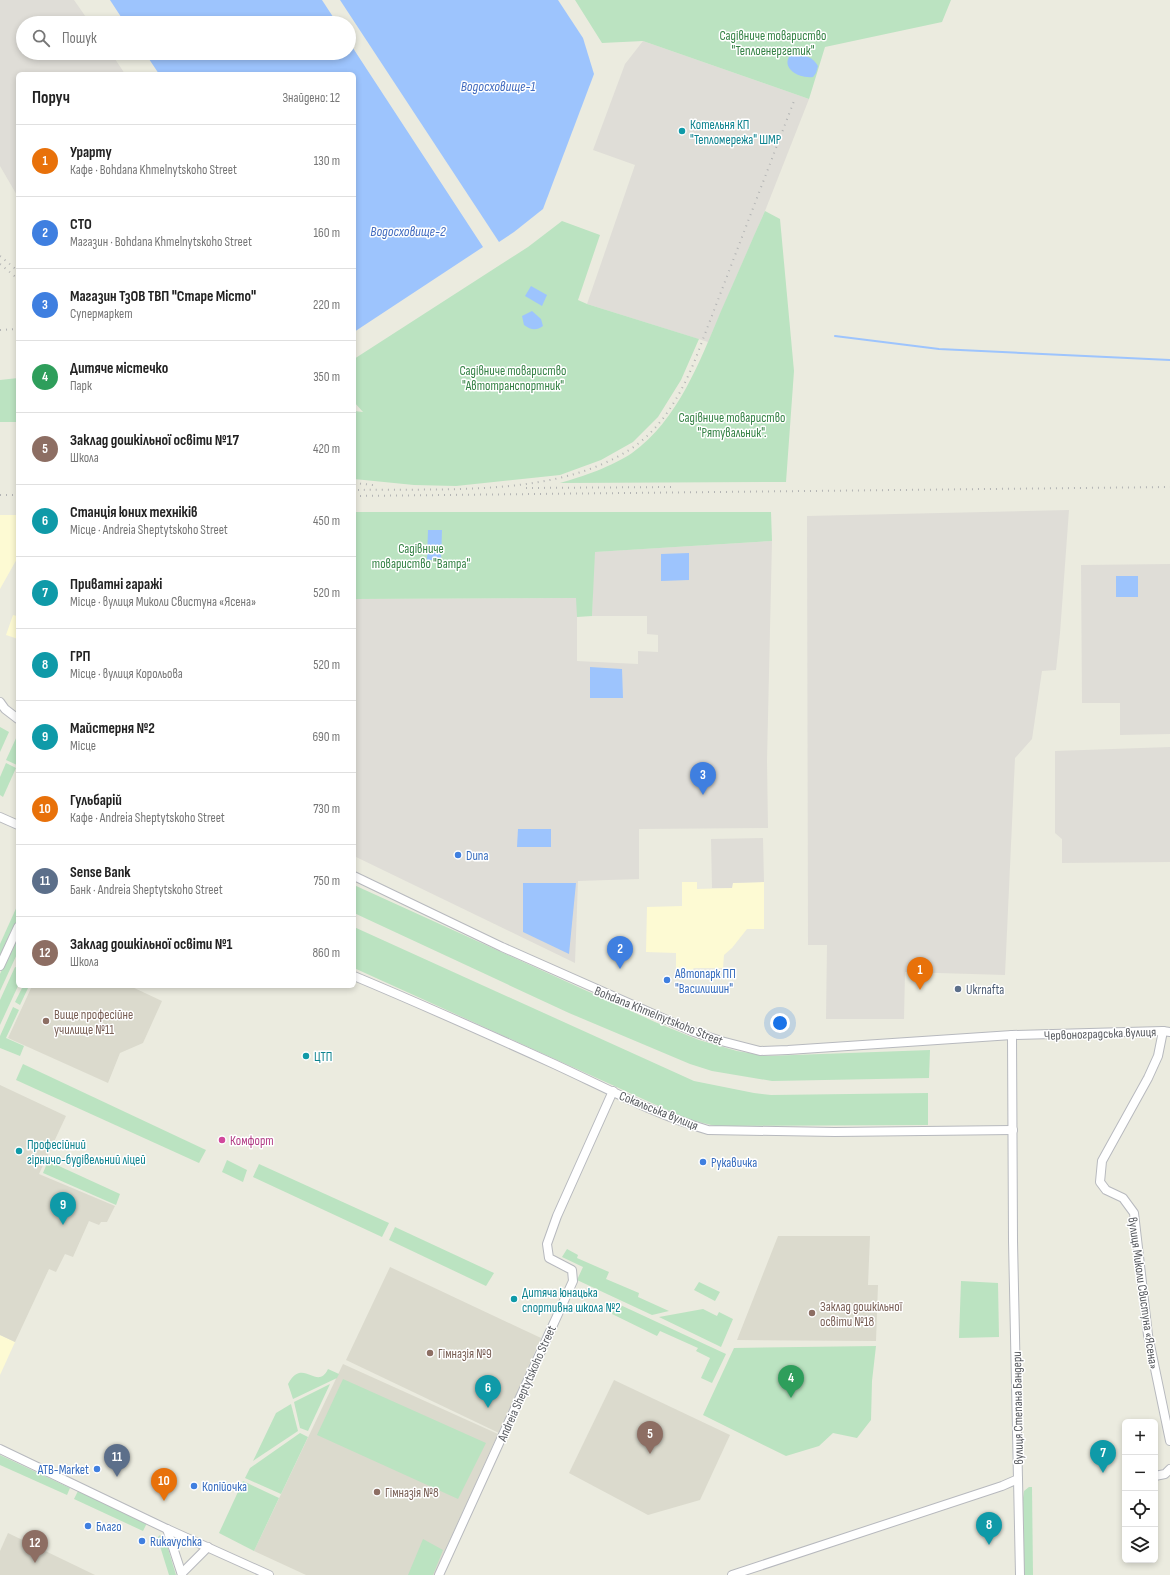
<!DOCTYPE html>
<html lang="uk">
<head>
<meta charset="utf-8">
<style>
	body { margin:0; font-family:"Sofia Sans Condensed",sans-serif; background:#f6f6f6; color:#222 }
	.controls { position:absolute; right:12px; bottom:12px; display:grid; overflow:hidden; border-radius:6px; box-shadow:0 2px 6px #0003 }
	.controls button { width:36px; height:36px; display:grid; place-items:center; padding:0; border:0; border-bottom:1px solid #e0e0e0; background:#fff; color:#222; font:20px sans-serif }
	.you { position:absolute; left:780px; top:1023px; width:14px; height:14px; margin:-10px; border:3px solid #fff; border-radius:50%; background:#1a73e8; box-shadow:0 0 0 6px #1a73e833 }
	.badge { display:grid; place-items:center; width:26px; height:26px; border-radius:50%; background:#0b8043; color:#fff; font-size:13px; font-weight:700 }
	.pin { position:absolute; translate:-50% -33px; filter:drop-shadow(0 1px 2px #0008) }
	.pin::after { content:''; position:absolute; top:21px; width:14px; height:12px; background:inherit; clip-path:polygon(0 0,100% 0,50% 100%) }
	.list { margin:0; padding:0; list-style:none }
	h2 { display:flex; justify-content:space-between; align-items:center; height:52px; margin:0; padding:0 16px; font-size:17px }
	h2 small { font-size:13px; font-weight:400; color:#767676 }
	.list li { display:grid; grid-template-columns:26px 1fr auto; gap:12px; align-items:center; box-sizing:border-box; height:72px; padding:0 16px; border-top:1px solid #e0e0e0 }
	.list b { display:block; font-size:15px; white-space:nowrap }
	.list p { margin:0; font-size:13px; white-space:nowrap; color:#767676 }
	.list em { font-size:13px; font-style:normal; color:#767676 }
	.icon { flex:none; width:22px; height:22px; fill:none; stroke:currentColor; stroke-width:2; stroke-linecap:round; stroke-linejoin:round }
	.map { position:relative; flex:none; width:1170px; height:1575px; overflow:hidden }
	.search { position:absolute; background:#fff; box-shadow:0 2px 6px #0003; left:16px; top:16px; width:340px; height:44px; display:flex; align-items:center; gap:10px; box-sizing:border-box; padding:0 14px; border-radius:22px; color:#767676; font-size:15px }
	.panel { position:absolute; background:#fff; box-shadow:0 2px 6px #0003; left:16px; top:72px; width:340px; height:916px; border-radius:6px }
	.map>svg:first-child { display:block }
</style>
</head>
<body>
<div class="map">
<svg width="1170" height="1575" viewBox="0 0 1170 1575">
	<rect width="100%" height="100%" fill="#ebebdf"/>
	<g fill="#fdfad3">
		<path d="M 0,515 L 18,515 L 18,557 L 0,589 Z"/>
		<path d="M 18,614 L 18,639 L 6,635 L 13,615 L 17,616 Z"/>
		<path d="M 682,882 L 697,882 L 697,889 L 732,888 L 732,883 L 764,882 L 764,929 L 747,929 L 732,948 L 724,955 L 723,968 L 694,968 L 691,971 L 676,972 L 676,953 L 646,952 L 647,907 L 682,906 Z"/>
		<path d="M 0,1335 L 15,1342 L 0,1375 Z"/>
	</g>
	<g fill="#dfddd7">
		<path d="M 0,0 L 74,0 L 90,23 L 23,23 L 23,53 L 111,53 L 125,74 L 18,74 L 18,197 L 0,166 Z"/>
		<path d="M 643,41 L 809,99 L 765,211 L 708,342 L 587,304 L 635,165 L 593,150 L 625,64 Z"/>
		<path d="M 1069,510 L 1060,633 L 1056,670 L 1042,671 L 1032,739 L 1015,758 L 1005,975 L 905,972 L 904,1019 L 826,1019 L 827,945 L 808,945 L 807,516 Z"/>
		<path d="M 772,541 L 767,761 L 768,828 L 639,829 L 639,879 L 578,881 L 575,963 L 354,856 L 354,599 L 577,598 L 577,661 L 638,664 L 638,651 L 658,652 L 658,635 L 647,634 L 647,616 L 592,616 L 594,552 Z"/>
		<path d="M 1170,564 L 1170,734 L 1120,735 L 1120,703 L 1082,703 L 1081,565 Z"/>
		<path d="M 1170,747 L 1170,862 L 1062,863 L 1062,839 L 1055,833 L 1055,751 Z"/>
		<path d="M 763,838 L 764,882 L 733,883 L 732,888 L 712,888 L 711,839 Z"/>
	</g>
	<g fill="#dbdacd">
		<path d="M 32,986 L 130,986 L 162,1001 L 143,1043 L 120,1053 L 108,1083 L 8,1038 Z"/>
		<path d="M 0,1085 L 66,1116 L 39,1174 L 115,1206 L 107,1222 L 101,1222 L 99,1225 L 89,1221 L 73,1257 L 65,1254 L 56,1272 L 49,1269 L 15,1342 L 0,1335 Z"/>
		<path d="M 778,1236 L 870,1236 L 868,1285 L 878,1285 L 876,1341 L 737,1340 Z"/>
		<path d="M 390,1267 L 541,1338 L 499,1433 L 346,1360 Z"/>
		<path d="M 343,1364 L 498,1434 L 434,1575 L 306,1575 L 254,1551 Z"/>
		<path d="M 614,1380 L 730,1435 L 700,1500 L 648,1515 L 569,1473 Z"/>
		<path d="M 8,1533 L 95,1575 L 0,1575 L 0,1551 Z"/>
	</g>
	<g fill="#bbe3c1">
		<path d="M 575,0 L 951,0 L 942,22 L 825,47 L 809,99 L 643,41 L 602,43 Z"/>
		<path d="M 765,211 L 780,219 L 794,371 L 786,482 L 560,483 C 582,477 613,466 632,453 C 678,420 700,361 721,311 C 736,278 750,244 765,211 Z"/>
		<path d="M 562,221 L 600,235 L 578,300 L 587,304 L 699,339 L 681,380 L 658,417 L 633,442 L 601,460 L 560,475 L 456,486 L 414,485 L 354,479 L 354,411 L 363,412 L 354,402 L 354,359 L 528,247 Z"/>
		<path d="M 18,378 L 18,422 L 0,422 L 0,380 Z"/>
		<path d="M 354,512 L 771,512 L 772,541 L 595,552 L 592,616 L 577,617 L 576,598 L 354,599 Z"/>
		<path d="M 0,727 L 9,732 L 0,752 Z"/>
		<path d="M 17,736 L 18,763 L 17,765 L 6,760 Z"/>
		<path d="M 6,763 L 16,768 L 3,797 L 0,795 L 0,777 Z"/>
		<path d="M 354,885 L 655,1022 L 699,1040 L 737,1051 L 767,1056 L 930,1050 L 929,1078 L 772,1081 L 712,1071 L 690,1064 L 569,1013 L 354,913 Z"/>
		<path d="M 18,904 L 18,921 L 0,961 L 0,944 Z"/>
		<path d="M 354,927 L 694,1081 L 754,1093 L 771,1095 L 928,1093 L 928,1125 L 715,1126 L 687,1119 L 354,968 Z"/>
		<path d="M 18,934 L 18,952 L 0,991 L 0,974 Z"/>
		<path d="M 15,967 L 18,968 L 18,986 L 0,1025 L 0,1000 Z"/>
		<path d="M 23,986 L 29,986 L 20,1005 L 15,1002 Z"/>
		<path d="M 13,1007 L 19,1010 L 6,1038 L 24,1046 L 20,1056 L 0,1048 L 0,1036 Z"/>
		<path d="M 23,1064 L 206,1150 L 199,1163 L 16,1080 Z"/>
		<path d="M 227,1160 L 247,1170 L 243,1182 L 222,1172 Z"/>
		<path d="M 48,1161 L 120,1194 L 116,1205 L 43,1173 Z"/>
		<path d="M 259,1164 L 389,1223 L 382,1237 L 253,1177 Z"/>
		<path d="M 395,1227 L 494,1273 L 486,1286 L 389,1240 Z"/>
		<path d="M 567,1249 L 578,1255 L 577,1258 L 609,1272 L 606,1279 L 639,1293 L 638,1297 L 669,1311 L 652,1315 L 577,1280 L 583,1267 L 562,1257 Z"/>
		<path d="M 961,1281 L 998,1283 L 999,1337 L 959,1338 Z"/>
		<path d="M 699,1282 L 720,1292 L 715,1301 L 694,1290 Z"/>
		<path d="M 616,1303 L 726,1354 L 712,1383 L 701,1378 L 710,1358 L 696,1351 L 698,1348 L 660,1331 L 657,1336 L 612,1314 Z"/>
		<path d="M 703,1309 L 717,1316 L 719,1312 L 733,1319 L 721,1347 L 659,1317 Z"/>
		<path d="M 876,1346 L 872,1381 L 871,1420 L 857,1438 L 833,1433 L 819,1446 L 786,1456 L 703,1415 L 734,1348 Z"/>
		<path d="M 328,1369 L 339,1374 L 337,1378 L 293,1399 L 288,1384 C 303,1356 317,1392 328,1369 Z"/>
		<path d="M 343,1379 L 486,1443 L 458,1499 L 317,1435 Z"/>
		<path d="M 330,1384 L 308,1431 L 300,1428 L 294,1402 Z"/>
		<path d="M 291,1404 L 298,1431 L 253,1461 L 276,1413 Z"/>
		<path d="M 300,1433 L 308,1437 L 281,1494 L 245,1478 L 250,1468 Z"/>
		<path d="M 0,1455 L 70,1488 L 67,1495 L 0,1465 Z"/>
		<path d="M 243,1481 L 279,1498 L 254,1551 L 219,1533 Z"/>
		<path d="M 1029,1487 L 1032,1487 L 1033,1575 L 1024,1575 L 1023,1498 L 1024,1491 Z"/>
		<path d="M 78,1491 L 147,1523 L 143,1531 L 74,1499 Z"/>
		<path d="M 160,1535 L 167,1545 L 176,1575 L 169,1575 L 159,1543 L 156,1539 Z"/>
		<path d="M 423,1539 L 443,1550 L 433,1575 L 408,1575 Z"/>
	</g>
	<g fill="#9dc4fd">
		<path d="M 110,0 L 322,0 L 337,23 L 125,23 Z"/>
		<path d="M 340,0 L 558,0 L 583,38 L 594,74 L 543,209 L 514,232 L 499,242 Z"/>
		<path d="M 349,42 L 483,247 L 354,332 L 354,74 L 159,74 L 145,53 L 349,53 Z"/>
		<path d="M 793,52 C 802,53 814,58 818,66 L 816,73 L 813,77 C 799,79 777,67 793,52 Z"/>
		<path d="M 531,286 L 547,295 L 542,306 L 525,296 Z"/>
		<path d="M 532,311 L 541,319 L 543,326 C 536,331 531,330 524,325 L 522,316 Z"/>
		<path d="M 428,530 L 442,530 L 441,560 L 427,560 Z"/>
		<path d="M 689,553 L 689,580 L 661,581 L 661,554 Z"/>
		<rect x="1116" y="576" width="22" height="21"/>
		<path d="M 590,667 L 622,669 L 623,698 L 590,698 Z"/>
		<path d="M 518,829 L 551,829 L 551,847 L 517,847 Z"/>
		<path d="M 523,883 L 576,883 L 569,954 L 523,932 Z"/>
	</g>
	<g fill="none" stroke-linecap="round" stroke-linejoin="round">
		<path stroke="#9dc4fd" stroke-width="2" d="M 835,336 L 939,349 L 1170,360"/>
		<g stroke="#b7b9be" stroke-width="10">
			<g id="minor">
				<path d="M 0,702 L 5,709 L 18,719"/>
				<path d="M 0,817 L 18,825"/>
				<path d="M 354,876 L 502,947 L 694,1032 L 721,1041 L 760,1051 L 788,1050 L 1012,1035 L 1163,1031 L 1170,1032"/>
				<path d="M 0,966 L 18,927"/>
				<path d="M 354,976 C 421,1004 488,1034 554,1064 C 604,1087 656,1115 708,1130 L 835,1132 L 1013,1130"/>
				<path d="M 1163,1031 L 1158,1056 L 1148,1078 L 1102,1161 L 1100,1182 L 1106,1190 L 1123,1198 L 1134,1213 L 1148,1335 L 1170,1441"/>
				<path d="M 0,1449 L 167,1529 L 269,1575"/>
				<path d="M 1155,1476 L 1165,1474 L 1170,1469"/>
				<path d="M 1018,1479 L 1020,1575"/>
				<path d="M 167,1529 L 182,1575"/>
				<path d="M 182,1573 L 208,1547"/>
				<path d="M 439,1575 L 573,1281 L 572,1270 L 549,1258 L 547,1244 L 557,1216 L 613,1091"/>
				<path d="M 732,1575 L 1002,1486 L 1018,1479 L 1013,1241 L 1012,1035"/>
			</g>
		</g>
		<use href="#minor" stroke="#fff" stroke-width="8"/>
		<g stroke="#b3b4b4" stroke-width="2" stroke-dasharray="1 5" stroke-linecap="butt">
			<path d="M 0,256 L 18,271"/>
			<path d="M 0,264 L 18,279"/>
			<path d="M 0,330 L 18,329"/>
			<path d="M 354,483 L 373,485"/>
			<path d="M 526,488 L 672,487"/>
			<path d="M 358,490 C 445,488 561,498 635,446 C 664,425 682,392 695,360 L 794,101"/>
			<path d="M 0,495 L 18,495"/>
			<path d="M 354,496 L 1170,487"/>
		</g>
	</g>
	<g fill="#0f9aa8" stroke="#fff" stroke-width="1.5">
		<circle cx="682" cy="131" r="4"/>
		<circle cx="306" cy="1056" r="4"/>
		<circle cx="19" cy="1151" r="4"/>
		<circle cx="514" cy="1299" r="4"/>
	</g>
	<g fill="#3f7fe0" stroke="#fff" stroke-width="1.5">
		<circle cx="458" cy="855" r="4"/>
		<circle cx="667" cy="980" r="4"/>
		<circle cx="703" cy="1162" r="4"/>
		<circle cx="97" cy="1469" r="4"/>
		<circle cx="194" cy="1486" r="4"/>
		<circle cx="88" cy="1526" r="4"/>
		<circle cx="142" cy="1541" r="4"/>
	</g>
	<circle fill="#5c6f8a" stroke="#fff" stroke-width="1.5" cx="958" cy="989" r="4"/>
	<g fill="#8d6e63" stroke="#fff" stroke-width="1.5">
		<circle cx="46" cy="1021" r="4"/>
		<circle cx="812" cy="1313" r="4"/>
		<circle cx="430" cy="1353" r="4"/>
		<circle cx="377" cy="1492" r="4"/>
	</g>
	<circle fill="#d1479c" stroke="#fff" stroke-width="1.5" cx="222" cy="1140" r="4"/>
	<g text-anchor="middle" stroke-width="3" stroke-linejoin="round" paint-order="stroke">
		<g font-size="13" fill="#358245" stroke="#fff">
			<text x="773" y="40">Садівниче товариство<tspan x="773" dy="15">"Теплоенергетик"</tspan></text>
			<text x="513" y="375">Садівниче товариство<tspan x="513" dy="15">"Автотранспортник"</tspan></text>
			<text x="732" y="422">Садівниче товариство<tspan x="732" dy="15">"Рятувальник".</tspan></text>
			<text x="421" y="553">Садівниче<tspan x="421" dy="15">товариство "Ватра"</tspan></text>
		</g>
		<g font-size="13" fill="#0d838f" stroke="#fff" text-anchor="start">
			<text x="690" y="129">Котельня КП<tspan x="690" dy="15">"Тепломережа" ШМР</tspan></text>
			<text x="314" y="1061">ЦТП</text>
			<text x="27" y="1149">Професійний<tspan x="27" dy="15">гірничо-будівельний ліцей</tspan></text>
			<text x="522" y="1297">Дитяча юнацька<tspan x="522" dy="15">спортивна школа №2</tspan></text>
		</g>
		<g font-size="13" fill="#366cbe" stroke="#fff" text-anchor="start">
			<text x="466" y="860">Duna</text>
			<text x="675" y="978">Автопарк ПП<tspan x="675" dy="15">"Василишин"</tspan></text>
			<text x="711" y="1167">Рукавичка</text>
			<text x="89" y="1474" text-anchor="end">ATB-Market</text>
			<text x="202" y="1491">Копійочка</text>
			<text x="96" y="1531">Благо</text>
			<text x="150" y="1546">Rukavychka</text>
		</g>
		<g font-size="13" fill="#4e5e75" stroke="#fff" text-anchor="start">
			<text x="966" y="994">Ukrnafta</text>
		</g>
		<g font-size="13" fill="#785e54" stroke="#fff" text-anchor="start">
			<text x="54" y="1019">Вище професійне<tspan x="54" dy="15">училище №11</tspan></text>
			<text x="820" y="1311">Заклад дошкільної<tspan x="820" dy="15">освіти №18</tspan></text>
			<text x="438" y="1358">Гімназія №9</text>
			<text x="385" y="1497">Гімназія №8</text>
		</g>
		<g font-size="13" fill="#585b60" stroke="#fff">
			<text transform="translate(659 1015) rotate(22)" y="5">Bohdana Khmelnytskoho Street</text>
			<text transform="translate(1100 1033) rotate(-2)" y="5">Червоноградська вулиця</text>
			<text transform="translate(659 1110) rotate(22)" y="5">Сокальська вулиця</text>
			<text transform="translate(1144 1293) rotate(82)" y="5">вулиця Миколи Свистуна «Ясена»</text>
			<text transform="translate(526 1383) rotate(-66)" y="5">Andreia Sheptytskoho Street</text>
			<text transform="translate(1017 1408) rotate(-91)" y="5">вулиця Степана Бандери</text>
		</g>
		<g font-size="13" fill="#b23c85" stroke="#fff" text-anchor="start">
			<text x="230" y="1145">Комфорт</text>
		</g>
		<g font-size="14" font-style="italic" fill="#416bbf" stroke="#fff">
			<text x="498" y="91">Водосховище-1</text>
			<text x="408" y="236">Водосховище-2</text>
		</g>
	</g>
</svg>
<div class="controls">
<button>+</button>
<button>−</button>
<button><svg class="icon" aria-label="locate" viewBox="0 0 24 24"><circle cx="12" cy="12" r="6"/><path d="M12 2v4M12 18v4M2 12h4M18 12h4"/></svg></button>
<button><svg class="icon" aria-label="layers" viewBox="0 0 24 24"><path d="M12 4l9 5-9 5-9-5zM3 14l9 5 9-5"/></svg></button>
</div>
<div class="you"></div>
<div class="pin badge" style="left:920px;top:990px;background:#e8710a">1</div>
<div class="pin badge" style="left:620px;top:969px;background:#3f7fe0">2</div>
<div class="pin badge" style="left:703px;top:795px;background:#3f7fe0">3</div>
<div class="pin badge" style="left:791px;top:1398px;background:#2e9e5b">4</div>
<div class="pin badge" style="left:650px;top:1454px;background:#8d6e63">5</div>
<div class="pin badge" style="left:488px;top:1408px;background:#0f9aa8">6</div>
<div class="pin badge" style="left:1103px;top:1473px;background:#0f9aa8">7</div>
<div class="pin badge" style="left:989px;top:1545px;background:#0f9aa8">8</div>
<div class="pin badge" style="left:63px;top:1225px;background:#0f9aa8">9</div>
<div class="pin badge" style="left:164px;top:1501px;background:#e8710a">10</div>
<div class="pin badge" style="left:117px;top:1477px;background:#5c6f8a">11</div>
<div class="pin badge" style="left:35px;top:1563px;background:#8d6e63">12</div>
<div class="search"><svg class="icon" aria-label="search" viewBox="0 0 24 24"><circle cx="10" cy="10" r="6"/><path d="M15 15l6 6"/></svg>Пошук</div>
<section class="panel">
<h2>Поруч<small>Знайдено: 12</small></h2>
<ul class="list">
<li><span class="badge" style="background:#e8710a">1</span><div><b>Урарту</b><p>Кафе · Bohdana Khmelnytskoho Street</p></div><em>130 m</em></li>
<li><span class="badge" style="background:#3f7fe0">2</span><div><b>СТО</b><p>Магазин · Bohdana Khmelnytskoho Street</p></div><em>160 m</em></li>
<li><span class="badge" style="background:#3f7fe0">3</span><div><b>Магазин ТзОВ ТВП &quot;Старе Місто&quot;</b><p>Супермаркет</p></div><em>220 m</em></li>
<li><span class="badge" style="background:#2e9e5b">4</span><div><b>Дитяче містечко</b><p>Парк</p></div><em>350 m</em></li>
<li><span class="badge" style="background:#8d6e63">5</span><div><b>Заклад дошкільної освіти №17</b><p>Школа</p></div><em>420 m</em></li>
<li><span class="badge" style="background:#0f9aa8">6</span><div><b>Станція юних техніків</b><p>Місце · Andreia Sheptytskoho Street</p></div><em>450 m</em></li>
<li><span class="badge" style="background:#0f9aa8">7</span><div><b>Приватні гаражі</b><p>Місце · вулиця Миколи Свистуна «Ясена»</p></div><em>520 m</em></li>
<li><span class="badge" style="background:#0f9aa8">8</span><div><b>ГРП</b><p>Місце · вулиця Корольова</p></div><em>520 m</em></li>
<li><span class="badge" style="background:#0f9aa8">9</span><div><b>Майстерня №2</b><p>Місце</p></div><em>690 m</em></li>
<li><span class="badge" style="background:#e8710a">10</span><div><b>Гульбарій</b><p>Кафе · Andreia Sheptytskoho Street</p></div><em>730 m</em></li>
<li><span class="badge" style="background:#5c6f8a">11</span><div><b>Sense Bank</b><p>Банк · Andreia Sheptytskoho Street</p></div><em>750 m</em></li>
<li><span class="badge" style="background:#8d6e63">12</span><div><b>Заклад дошкільної освіти №1</b><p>Школа</p></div><em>860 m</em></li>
</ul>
</section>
</div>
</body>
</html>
